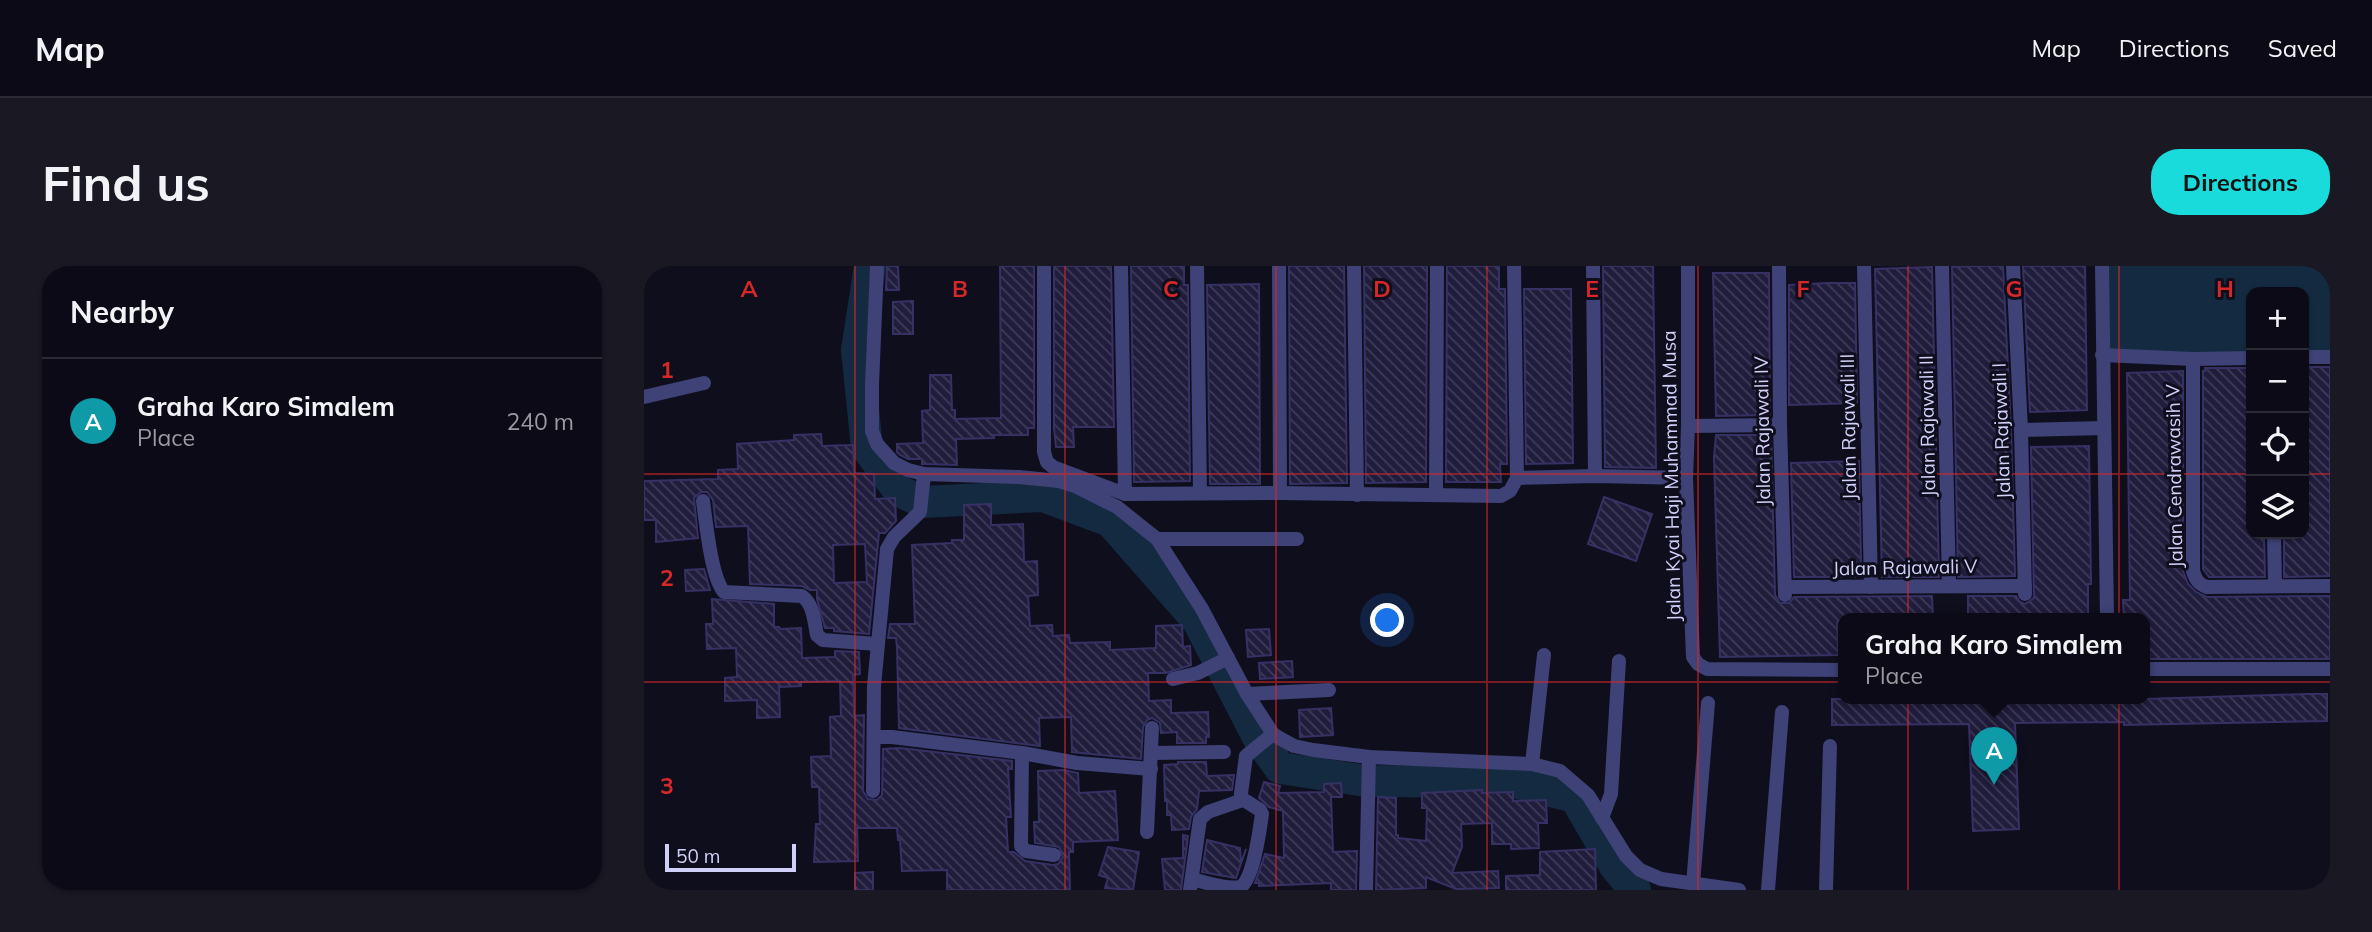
<!DOCTYPE html>
<html lang="en">
<head>
<meta charset="utf-8">
<style>
	body { margin:0; font-family:Mulish,sans-serif; background:#191823; color:#f1f3f6 }
	.controls { position:absolute; right:21px; top:21px; display:grid; overflow:hidden; border-radius:14px; box-shadow:0 2px 5px #0004 }
	.controls button { width:63px; height:63px; display:grid; place-items:center; padding:0; border:0; border-bottom:2px solid #2b2b35; background:#0b0a16; color:#f1f3f6; font:35px sans-serif }
	.scale { position:absolute; left:21px; bottom:18px; width:131px; box-sizing:border-box; padding-left:7px; border:4px solid #d0d0f9; border-top:0; font-size:19px; line-height:24px; white-space:nowrap; color:#d0d0f9; -webkit-text-stroke:5px #0f0e1d; paint-order:stroke }
	.you { position:absolute; left:744px; top:355px; width:24px; height:24px; margin:-18px; border:5px solid #fff; border-radius:50%; background:#1a73e8; box-shadow:0 0 0 10px #1a73e833 }
	.badge { display:grid; place-items:center; width:46px; height:46px; border-radius:50%; background:#1adbdb; color:#fff; font-size:23px; font-weight:700 }
	.pin { position:absolute; translate:-50% -58px; filter:drop-shadow(0 2px 4px #0008) }
	.pin::after { content:''; position:absolute; top:37px; width:24px; height:21px; background:inherit; clip-path:polygon(0 0,100% 0,50% 100%) }
	.popup { position:absolute; left:1194px; top:347px; width:312px; height:91px; box-sizing:border-box; display:grid; place-content:center; border-radius:14px; background:#0b0a16; filter:drop-shadow(0 2px 5px #0005); font-size:23px; white-space:nowrap; color:#9a9aa1 }
	.popup b { font-size:26px; color:#f1f3f6 }
	.popup::after { content:''; position:absolute; left:50%; top:100%; margin-left:-14px; border:14px solid transparent; border-top-color:#0b0a16 }
	.list { margin:0; padding:0; list-style:none }
	h2 { display:flex; justify-content:space-between; align-items:center; height:91px; margin:0; padding:0 28px; font-size:30px }
	h2 small { font-size:23px; font-weight:400; color:#9a9aa1 }
	.list li { display:grid; grid-template-columns:46px 1fr auto; gap:21px; align-items:center; box-sizing:border-box; height:126px; padding:0 28px; border-top:2px solid #2b2b35 }
	.list b { display:block; font-size:26px; white-space:nowrap }
	.list p { margin:0; font-size:23px; white-space:nowrap; color:#9a9aa1 }
	.list em { font-size:23px; font-style:normal; color:#9a9aa1 }
	.icon { flex:none; width:38px; height:38px; fill:none; stroke:currentColor; stroke-width:2; stroke-linecap:round; stroke-linejoin:round }
	.map { position:relative; flex:none; width:1686px; height:624px; overflow:hidden; border-radius:28px }
	header { display:flex; align-items:center; gap:42px; box-sizing:border-box; height:98px; padding:0 35px; background:#0b0a16; border-bottom:2px solid #2b2b35 }
	header strong { font-size:33px }
	nav { display:flex; gap:38px; margin-inline-start:auto; font-size:24px }
	.intro { display:flex; align-items:center; justify-content:space-between; box-sizing:border-box; height:168px; padding:0 42px }
	h1 { margin:0; font-size:49px }
	.button { padding:18px 32px; border-radius:28px; background:#1adbdb; color:#111; font-size:24px; font-weight:700 }
	main { display:flex; gap:42px; padding:0 42px }
	aside { flex:1; background:#0b0a16; border-radius:28px; box-shadow:0 2px 5px #0004 }
	.map>svg:first-child { display:block }
</style>
</head>
<body>
<header>
<strong>Map</strong>
<nav><a>Map</a><a>Directions</a><a>Saved</a></nav>
</header>
<div class="intro"><h1>Find us</h1><a class="button">Directions</a></div>
<main>
<aside>
<h2>Nearby<small></small></h2>
<ul class="list">
<li><span class="badge" style="background:#0f9aa8">A</span><div><b>Graha Karo Simalem</b><p>Place</p></div><em>240 m</em></li>
</ul>
</aside>
<div class="map">
<svg width="1686" height="624" viewBox="0 0 1686 624">
	<defs>
		<pattern id="building-back-hatch" width="6" height="6" patternUnits="userSpaceOnUse" patternTransform="scale(1.75)"><rect width="6" height="6" fill="#201c3c"/><path d="M-1 5l2 2M0 0l6 6M5-1l2 2" fill="none" stroke="#3f3c59"/></pattern>
	</defs>
	<rect width="100%" height="100%" fill="#0f0e1d"/>
	<path fill="#142a41" d="M 1458,0 L 1686,0 L 1686,91 L 1660,91 L 1660,26 L 1607,26 L 1607,92 L 1458,89 Z"/>
	<g fill="none" stroke-linecap="round" stroke-linejoin="round">
		<path stroke="#142a41" stroke-width="32" d="M 226,0 L 213,84 L 223,182 L 255,225 L 279,236 L 399,230 L 466,255 L 554,355 L 615,473 L 636,502 L 722,515 L 870,516 L 931,531 L 971,600 L 991,624"/>
	</g>
	<g fill="url(#building-back-hatch)" stroke="#363165" stroke-width="2" fill-rule="evenodd">
		<path d="M 243,0 L 254,0 L 255,24 L 242,24 Z"/>
		<path d="M 356,0 L 390,0 L 390,162 L 384,162 L 384,169 L 350,169 L 350,172 L 312,173 L 313,199 L 281,198 L 278,198 L 278,193 L 264,193 L 256,189 L 253,186 L 253,178 L 279,177 L 278,145 L 286,144 L 286,109 L 307,109 L 308,144 L 311,144 L 311,153 L 357,152 Z"/>
		<path d="M 410,0 L 467,0 L 470,161 L 429,161 L 430,181 L 412,181 L 410,162 Z"/>
		<path d="M 487,0 L 540,0 L 540,19 L 544,19 L 546,215 L 490,216 Z"/>
		<path d="M 645,0 L 700,0 L 703,217 L 646,218 Z"/>
		<path d="M 720,0 L 783,0 L 782,216 L 722,217 Z"/>
		<path d="M 803,0 L 855,0 L 855,23 L 861,23 L 863,198 L 856,198 L 857,216 L 802,216 Z"/>
		<path d="M 959,0 L 1009,0 L 1012,202 L 961,201 Z"/>
		<path d="M 1331,0 L 1359,0 L 1367,164 L 1371,310 L 1314,311 L 1308,1 Z"/>
		<path d="M 1379,0 L 1441,0 L 1443,144 L 1386,146 Z"/>
		<path d="M 1288,1 L 1295,311 L 1238,311 L 1231,3 Z"/>
		<path d="M 1069,7 L 1125,7 L 1126,149 L 1072,150 Z"/>
		<path d="M 1185,17 L 1211,17 L 1213,137 L 1145,139 L 1145,19 Z"/>
		<path d="M 615,18 L 616,218 L 566,218 L 563,19 Z"/>
		<path d="M 880,23 L 927,23 L 929,197 L 882,198 Z"/>
		<path d="M 269,35 L 269,68 L 249,68 L 249,36 Z"/>
		<path d="M 1660,101 L 1686,101 L 1686,310 L 1640,311 L 1640,268 L 1660,268 Z"/>
		<path d="M 1561,102 L 1607,102 L 1607,268 L 1620,268 L 1621,311 L 1565,311 L 1559,303 L 1559,105 L 1561,105 Z"/>
		<path d="M 1539,105 L 1539,305 L 1544,318 L 1552,326 L 1563,331 L 1686,330 L 1686,393 L 1501,393 L 1501,353 L 1480,353 L 1479,334 L 1486,334 L 1483,107 Z"/>
		<path d="M 177,168 L 178,180 L 209,179 L 210,207 L 230,208 L 231,233 L 251,232 L 252,255 L 241,267 L 235,267 L 225,368 L 190,365 L 190,362 L 181,362 L 173,333 L 173,324 L 166,324 L 158,320 L 106,318 L 104,260 L 72,261 L 69,234 L 63,226 L 57,226 L 50,232 L 54,272 L 12,276 L 12,254 L 0,254 L 0,215 L 74,213 L 74,204 L 94,203 L 93,178 L 150,174 L 150,169 ZM 221,278 L 223,316 L 190,317 L 189,279 Z"/>
		<path d="M 1072,169 L 1127,169 L 1131,329 L 1136,337 L 1145,337 L 1150,331 L 1288,330 L 1289,353 L 1200,353 L 1200,356 L 1193,356 L 1194,389 L 1076,391 L 1070,191 Z"/>
		<path d="M 1445,180 L 1447,318 L 1444,318 L 1444,353 L 1324,353 L 1324,330 L 1372,330 L 1376,336 L 1381,338 L 1390,332 L 1387,181 Z"/>
		<path d="M 1215,195 L 1217,297 L 1211,297 L 1211,311 L 1150,311 L 1147,197 Z"/>
		<path d="M 960,231 L 1008,248 L 992,295 L 944,278 Z"/>
		<path d="M 347,238 L 347,259 L 379,258 L 380,296 L 393,295 L 394,329 L 384,330 L 386,360 L 408,359 L 409,370 L 425,369 L 426,377 L 466,376 L 466,384 L 512,382 L 512,360 L 538,359 L 539,381 L 546,380 L 547,399 L 522,407 L 504,407 L 505,435 L 527,434 L 527,447 L 564,446 L 565,471 L 562,471 L 562,477 L 533,477 L 533,466 L 517,467 L 516,457 L 508,452 L 503,454 L 499,461 L 497,493 L 428,486 L 427,451 L 395,452 L 396,480 L 255,462 L 253,382 L 252,372 L 244,372 L 246,358 L 271,358 L 268,279 L 308,277 L 308,274 L 320,274 L 320,239 Z"/>
		<path d="M 60,303 L 66,324 L 42,325 L 41,304 Z"/>
		<path d="M 68,333 L 130,338 L 130,361 L 135,361 L 136,363 L 157,362 L 158,392 L 191,391 L 191,385 L 215,386 L 216,408 L 209,409 L 210,450 L 220,449 L 219,525 L 224,533 L 233,534 L 238,529 L 239,483 L 256,482 L 368,495 L 368,503 L 364,503 L 367,551 L 362,551 L 364,586 L 370,586 L 381,595 L 409,599 L 414,598 L 419,591 L 415,581 L 391,577 L 390,556 L 395,556 L 394,505 L 420,504 L 434,507 L 435,527 L 471,525 L 474,574 L 429,576 L 429,586 L 425,586 L 426,624 L 303,624 L 303,604 L 258,605 L 256,574 L 254,574 L 253,562 L 213,562 L 214,595 L 170,596 L 172,558 L 176,558 L 175,521 L 168,521 L 167,491 L 187,490 L 186,451 L 197,450 L 196,415 L 157,416 L 157,420 L 135,421 L 136,451 L 113,452 L 113,434 L 81,435 L 81,412 L 93,411 L 92,382 L 63,383 L 62,358 L 69,358 Z"/>
		<path d="M 625,363 L 627,389 L 604,391 L 602,364 Z"/>
		<path d="M 648,395 L 649,411 L 616,413 L 615,397 Z"/>
		<path d="M 1663,428 L 1683,428 L 1683,455 L 1480,459 L 1480,456 L 1371,457 L 1375,563 L 1329,565 L 1325,458 L 1188,459 L 1188,433 L 1501,433 Z"/>
		<path d="M 687,442 L 689,469 L 656,471 L 655,444 Z"/>
		<path d="M 534,496 L 562,496 L 563,510 L 590,509 L 588,524 L 555,525 L 553,543 L 547,551 L 545,563 L 528,564 L 527,549 L 523,549 L 523,535 L 521,535 L 520,499 L 534,498 Z"/>
		<path d="M 620,516 L 636,520 L 634,527 L 680,526 L 680,518 L 697,517 L 698,531 L 687,531 L 689,586 L 713,585 L 712,624 L 687,624 L 687,617 L 615,620 L 615,617 L 611,617 L 621,588 L 640,592 L 639,545 L 625,541 L 615,532 Z"/>
		<path d="M 838,524 L 838,527 L 869,526 L 869,535 L 902,534 L 903,557 L 894,557 L 895,582 L 867,583 L 867,578 L 848,578 L 848,557 L 817,558 L 818,581 L 808,607 L 854,605 L 855,622 L 812,623 L 782,611 L 782,622 L 732,624 L 734,531 L 752,532 L 752,569 L 754,569 L 754,572 L 782,575 L 783,542 L 778,542 L 778,527 Z"/>
		<path d="M 539,569 L 544,570 L 537,624 L 521,624 L 518,593 L 539,592 Z"/>
		<path d="M 563,574 L 596,582 L 597,597 L 602,583 L 592,612 L 558,606 Z"/>
		<path d="M 464,581 L 495,586 L 489,624 L 461,622 L 464,612 L 455,609 Z"/>
		<path d="M 951,583 L 952,624 L 862,624 L 862,610 L 896,609 L 896,586 Z"/>
		<path d="M 229,606 L 229,624 L 211,624 L 211,607 Z"/>
	</g>
	<g fill="none" stroke-linecap="round" stroke-linejoin="round">
		<g stroke="#3e4277" stroke-width="14">
			<path d="M 233,0 L 228,119 L 228,165 L 233,178 L 250,197 L 264,204 L 280,208 L 375,211 L 415,215 L 431,220 L 473,241 L 513,273 L 558,343 L 603,428 L 629,468 L 637,473 L 650,480 L 669,484 L 725,491 L 888,498 L 916,505 L 944,529 L 982,590 L 996,604 L 1017,613 L 1095,624"/>
			<path d="M 400,0 L 400,186 L 403,196 L 409,201 L 481,228 L 636,227 L 857,230 L 866,225 L 873,212 L 870,0"/>
			<path d="M 477,0 L 481,228"/>
			<path d="M 553,0 L 556,227"/>
			<path d="M 635,0 L 636,227"/>
			<path d="M 710,0 L 713,229"/>
			<path d="M 949,0 L 951,210"/>
			<path d="M 1044,0 L 1044,160 L 1042,212 L 1049,391 L 1054,398 L 1063,403 L 1200,404"/>
			<path d="M 1135,0 L 1136,159 L 1141,329"/>
			<path d="M 1220,0 L 1227,321"/>
			<path d="M 1298,0 L 1305,320"/>
			<path d="M 1369,0 L 1377,164 L 1381,328"/>
			<path d="M 1458,0 L 1463,353"/>
			<path d="M 1458,89 L 1549,93 L 1607,92"/>
			<path d="M 1660,91 L 1686,91"/>
			<path d="M 1549,93 L 1549,305 C 1552,314 1554,318 1563,321 L 1686,320"/>
			<path d="M 0,131 L 60,117"/>
			<path d="M 1044,160 L 1136,159"/>
			<path d="M 1377,164 L 1460,162"/>
			<path d="M 873,212 L 951,210 L 1042,212"/>
			<path d="M 792,229 L 793,0"/>
			<path d="M 59,235 C 62,256 67,311 80,326 L 158,330 C 170,339 170,355 173,369 L 179,374 L 233,378"/>
			<path d="M 1630,268 L 1631,320"/>
			<path d="M 513,273 L 653,273"/>
			<path d="M 1141,321 L 1381,320"/>
			<path d="M 1500,403 L 1686,403"/>
			<path d="M 529,413 L 554,407 L 584,392"/>
			<path d="M 603,428 L 685,424"/>
			<path d="M 230,471 L 248,471 L 378,487 L 433,497 L 507,503"/>
			<path d="M 378,487 L 377,580 L 382,585 L 410,589"/>
			<path d="M 507,487 L 580,486"/>
			<path d="M 888,498 L 900,389"/>
			<path d="M 229,525 L 230,420 L 243,283 L 250,271 L 276,246 L 280,208"/>
			<path d="M 958,552 L 967,528 L 975,395"/>
			<path d="M 503,566 L 508,462"/>
			<path d="M 548,613 C 561,616 583,624 596,621 C 609,616 616,562 618,548 L 616,544 L 597,532"/>
			<path d="M 1049,618 L 1064,437"/>
			<path d="M 546,624 L 556,553 L 564,546 L 596,535 L 602,490 L 629,468"/>
			<path d="M 722,624 L 725,491"/>
			<path d="M 1124,624 L 1138,446"/>
			<path d="M 1182,624 L 1186,480"/>
		</g>
	</g>
	<path fill="none" stroke="#d62828" stroke-width="2" stroke-opacity="0.55" d="M 211,0 L 211,624M 421,0 L 421,624M 632,0 L 632,624M 843,0 L 843,624M 1054,0 L 1054,624M 1264,0 L 1264,624M 1475,0 L 1475,624M 0,208 L 1607,208M 1660,208 L 1686,208M 0,416 L 1686,416"/>
	<g text-anchor="middle" stroke-width="6" stroke-linejoin="round" paint-order="stroke">
		<g font-size="19" fill="#d0d0f9" stroke="#0f0e1d">
			<text transform="translate(1283 160) rotate(-91)" y="7">Jalan Rajawali II</text>
			<text transform="translate(1204 161) rotate(-91)" y="7">Jalan Rajawali III</text>
			<text transform="translate(1118 165) rotate(-91)" y="7">Jalan Rajawali IV</text>
			<text transform="translate(1357 165) rotate(-92)" y="7">Jalan Rajawali I</text>
			<text transform="translate(1027 210) rotate(-91)" y="7">Jalan Kyai Haji Muhammad Musa</text>
			<text transform="translate(1530 210) rotate(-91)" y="7">Jalan Cendrawasih V</text>
			<text transform="translate(1261 301) rotate(-1)" y="7">Jalan Rajawali V</text>
		</g>
	</g>
	<g font-size="23" text-anchor="middle" font-weight="bold" fill="#d62828" stroke="#0f0e1d" stroke-width="6" stroke-linejoin="round" paint-order="stroke">
		<text x="105" y="31">A</text>
		<text x="316" y="31">B</text>
		<text x="527" y="31">C</text>
		<text x="738" y="31">D</text>
		<text x="948" y="31">E</text>
		<text x="1159" y="31">F</text>
		<text x="1370" y="31">G</text>
		<text x="1581" y="31">H</text>
		<text x="23" y="112">1</text>
		<text x="23" y="320">2</text>
		<text x="23" y="528">3</text>
	</g>
</svg>
<div class="controls">
<button>+</button>
<button>−</button>
<button><svg class="icon" aria-label="locate" viewBox="0 0 24 24"><circle cx="12" cy="12" r="6"/><path d="M12 2v4M12 18v4M2 12h4M18 12h4"/></svg></button>
<button><svg class="icon" aria-label="layers" viewBox="0 0 24 24"><path d="M12 4l9 5-9 5-9-5zM3 14l9 5 9-5"/></svg></button>
</div>
<div class="scale">50 m</div>
<div class="you"></div>
<div class="pin badge" style="left:1350px;top:519px;background:#0f9aa8">A</div>
<div class="popup"><b>Graha Karo Simalem</b>Place</div>
</div>
</main>
</body>
</html>
